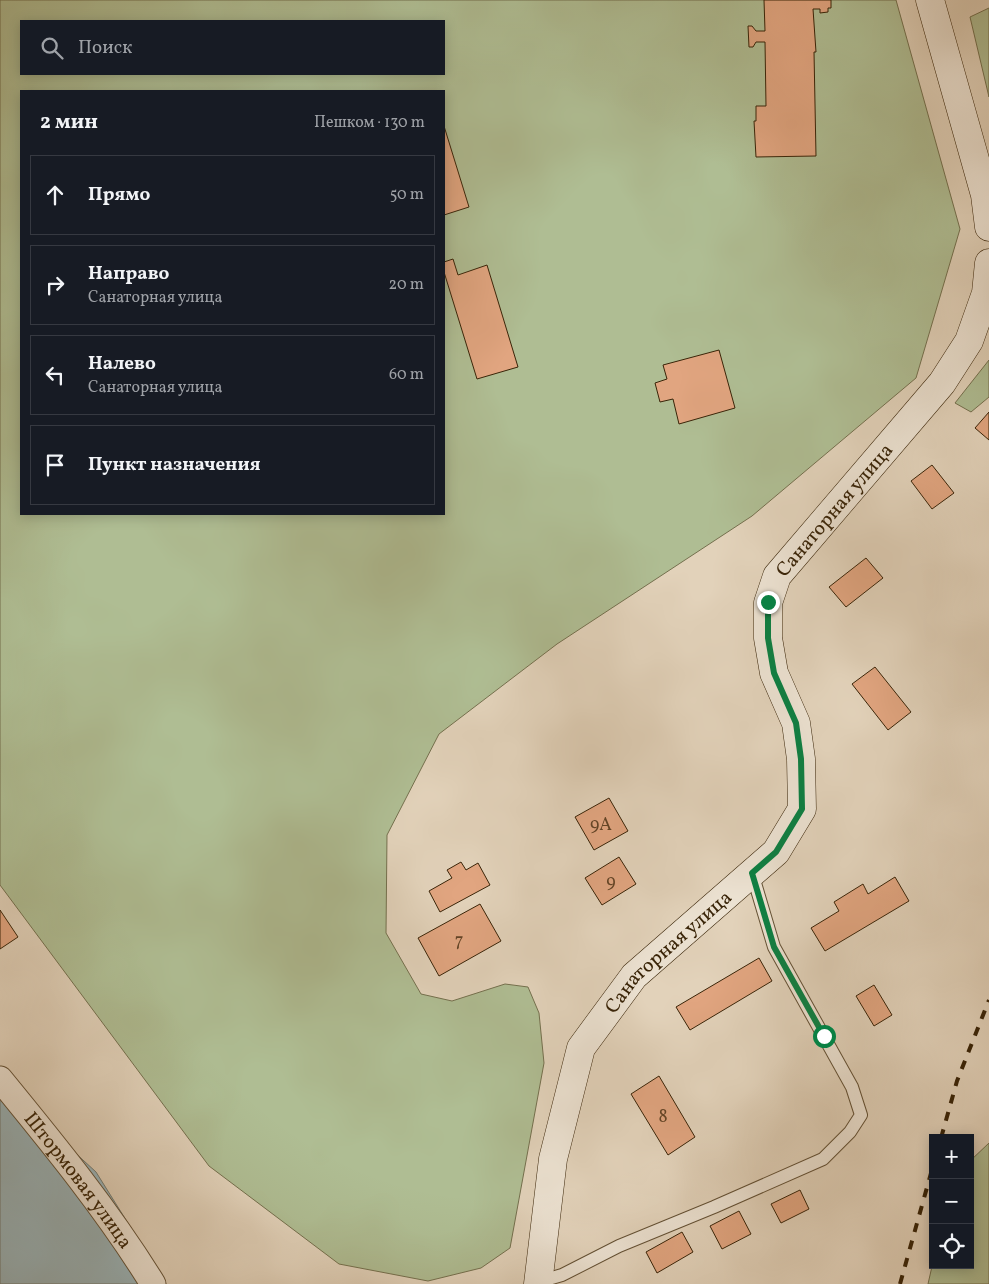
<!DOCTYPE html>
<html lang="ru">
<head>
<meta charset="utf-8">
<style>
	body { margin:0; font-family:Vollkorn,serif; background:#242831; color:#f1f3f6 }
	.controls { position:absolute; right:15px; bottom:15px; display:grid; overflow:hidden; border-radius:0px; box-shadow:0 2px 12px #0003 }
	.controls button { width:45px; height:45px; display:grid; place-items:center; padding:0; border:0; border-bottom:1px solid #363941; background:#171b24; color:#f1f3f6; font:25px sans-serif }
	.stop { position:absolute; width:15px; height:15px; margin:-11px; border:4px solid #0b8043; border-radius:50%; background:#fff }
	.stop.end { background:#0b8043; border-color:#fff; box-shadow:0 1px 5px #0008 }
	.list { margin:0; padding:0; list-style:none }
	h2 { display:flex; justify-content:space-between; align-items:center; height:65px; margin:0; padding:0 20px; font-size:21px }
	h2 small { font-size:16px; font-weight:400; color:#9ea1a6 }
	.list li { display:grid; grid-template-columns:32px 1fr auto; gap:15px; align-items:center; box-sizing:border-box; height:80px; margin:0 10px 10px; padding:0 10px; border:1px solid #363941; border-radius:0px }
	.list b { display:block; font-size:19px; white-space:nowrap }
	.list p { margin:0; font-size:16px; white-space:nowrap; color:#9ea1a6 }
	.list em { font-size:16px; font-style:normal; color:#9ea1a6 }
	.icon { flex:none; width:28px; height:28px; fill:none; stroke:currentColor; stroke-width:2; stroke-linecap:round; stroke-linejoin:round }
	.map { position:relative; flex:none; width:989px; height:1284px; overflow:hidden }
	.search { position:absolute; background:#171b24; box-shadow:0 2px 12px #0003; left:20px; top:20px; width:425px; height:55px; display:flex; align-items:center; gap:12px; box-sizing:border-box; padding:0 18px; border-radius:0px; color:#9ea1a6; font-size:19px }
	.panel { position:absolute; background:#171b24; box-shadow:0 2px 12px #0003; left:20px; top:90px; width:425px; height:425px; border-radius:0px }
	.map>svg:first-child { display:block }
</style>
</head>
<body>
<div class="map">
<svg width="989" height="1284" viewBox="0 0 989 1284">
	<rect width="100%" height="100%" fill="#e2d2ba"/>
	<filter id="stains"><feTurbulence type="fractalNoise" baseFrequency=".004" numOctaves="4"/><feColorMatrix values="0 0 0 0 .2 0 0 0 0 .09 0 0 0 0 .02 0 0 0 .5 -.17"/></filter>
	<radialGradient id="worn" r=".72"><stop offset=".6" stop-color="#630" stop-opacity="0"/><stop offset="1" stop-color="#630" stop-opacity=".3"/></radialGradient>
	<g fill="#afbd93" stroke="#74704e" fill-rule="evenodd">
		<path d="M 0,0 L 896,0 L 960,229 L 916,378 L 752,516 L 557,644 L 439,734 L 387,835 L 386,933 L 421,994 L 452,1001 L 505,984 L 528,987 L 539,1013 L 544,1063 L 510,1248 L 481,1268 L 428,1281 L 339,1264 L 209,1166 L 0,885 ZM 21,21 L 444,21 L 444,74 L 21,74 ZM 21,91 L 444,91 L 444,514 L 21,514 Z"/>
		<path d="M 989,8 L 989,97 L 970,17 Z"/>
		<path d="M 989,360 L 989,397 L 971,412 L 955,403 Z"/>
		<path d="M 989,1143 L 989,1284 L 928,1284 L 933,1262 L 933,1265 L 970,1265 L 970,1161 Z"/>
	</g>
	<path fill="#9ab5bb" stroke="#737b73" d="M 0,1095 L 71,1149 L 96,1172 L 166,1284 L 0,1284 Z"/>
	<g fill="#e1a580" stroke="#392408">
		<path d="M 764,0 L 831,0 L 831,8 L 828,8 L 828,12 L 820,13 L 820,9 L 813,9 L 816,52 L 814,52 L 816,156 L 756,157 L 754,121 L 756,121 L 756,106 L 766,106 L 765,42 L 756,42 L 753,47 L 749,47 L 748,26 L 752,26 L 756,31 L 765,31 Z"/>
		<path d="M 444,126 L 469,207 L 444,215 Z"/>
		<path d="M 453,259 L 458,275 L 487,265 L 518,367 L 477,379 L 444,272 L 444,262 Z"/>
		<path d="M 719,350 L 735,408 L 679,424 L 673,399 L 660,402 L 655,383 L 667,379 L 663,365 Z"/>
		<path d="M 989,412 L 989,440 L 975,428 Z"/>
		<path d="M 932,465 L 954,493 L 932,509 L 911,481 Z"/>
		<path d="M 866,558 L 883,578 L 846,607 L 829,587 Z"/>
		<path d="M 875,667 L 911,712 L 888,730 L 852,684 Z"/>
		<path d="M 609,798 L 628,831 L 594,850 L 575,817 Z"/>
		<path d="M 619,857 L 636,884 L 602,905 L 585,878 Z"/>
		<path d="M 461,862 L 466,870 L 478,863 L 490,885 L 440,912 L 429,891 L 452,878 L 447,870 Z"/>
		<path d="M 895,877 L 909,901 L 825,951 L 811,928 L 839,911 L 834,902 L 863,884 L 868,894 Z"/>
		<path d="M 480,904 L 501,941 L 439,976 L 418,938 Z"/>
		<path d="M 0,910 L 18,937 L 0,949 Z"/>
		<path d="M 759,958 L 772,981 L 690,1030 L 676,1007 Z"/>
		<path d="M 874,985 L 892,1015 L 874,1026 L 856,996 Z"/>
		<path d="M 659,1076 L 695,1137 L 668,1155 L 631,1094 Z"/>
		<path d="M 800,1190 L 809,1209 L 781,1223 L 771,1204 Z"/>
		<path d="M 739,1211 L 751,1234 L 722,1249 L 710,1226 Z"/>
		<path d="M 682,1232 L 693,1252 L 657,1273 L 646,1252 Z"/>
	</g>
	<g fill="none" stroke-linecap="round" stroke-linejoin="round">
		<g stroke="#635034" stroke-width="14">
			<path id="lane" d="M 538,1282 L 562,1275 L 619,1246 L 714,1207 L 823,1159 L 850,1132 L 861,1115 L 852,1087 L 774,947 L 752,873"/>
		</g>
		<g stroke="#635034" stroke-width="27">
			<g id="street">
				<path id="s1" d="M 0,1079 C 54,1145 108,1211 153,1284"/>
			</g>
		</g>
		<g stroke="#392408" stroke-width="29">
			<g id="secondary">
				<path d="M 930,0 L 985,195 L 989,227"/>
				<path id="s2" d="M 538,1284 L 553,1159 L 581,1048 L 634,976 L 776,852 L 802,809 L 801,759 L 796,723 L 774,673 L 768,638 L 768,603 L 777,576 L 942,383 L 969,341 L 986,293 L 989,263"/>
			</g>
		</g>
		<use href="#lane" stroke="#ece2d2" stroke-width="12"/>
		<use href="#street" stroke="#ece2d2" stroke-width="25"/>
		<use href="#secondary" stroke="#ece2d2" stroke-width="28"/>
		<g stroke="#392408" stroke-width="4" stroke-dasharray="9 9" stroke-linecap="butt">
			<path d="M 941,1138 L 957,1081 L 989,1000"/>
			<path d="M 900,1284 L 933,1166"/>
		</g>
	</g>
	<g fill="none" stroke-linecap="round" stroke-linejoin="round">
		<path stroke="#0b8043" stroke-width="6" d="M 768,602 L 768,638 L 774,673 L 796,723 L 801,759 L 802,809 L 776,852 L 752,873 L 774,947 L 824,1036"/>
	</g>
	<g text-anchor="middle" stroke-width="4" stroke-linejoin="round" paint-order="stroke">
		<g font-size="18" fill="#634426">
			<text x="601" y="830">9А</text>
			<text x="611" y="887">9</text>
			<text x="459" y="946">7</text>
			<text x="663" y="1122">8</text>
		</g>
		<g font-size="20" fill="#392408" stroke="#ece2d2">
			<text dy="7" stroke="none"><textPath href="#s2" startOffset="896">Санаторная улица</textPath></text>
			<text dy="7" stroke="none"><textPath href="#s2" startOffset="371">Санаторная улица</textPath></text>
			<text dy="7" stroke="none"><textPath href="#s1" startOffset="128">Штормовая улица</textPath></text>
		</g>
	</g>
	<rect width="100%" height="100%" filter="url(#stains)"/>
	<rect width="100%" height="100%" fill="url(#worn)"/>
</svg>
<div class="controls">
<button>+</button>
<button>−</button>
<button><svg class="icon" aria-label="locate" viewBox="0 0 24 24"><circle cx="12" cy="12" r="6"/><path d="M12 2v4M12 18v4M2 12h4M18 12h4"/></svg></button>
</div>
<div class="stop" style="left:824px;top:1036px"></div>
<div class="stop end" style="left:768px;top:602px"></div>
<div class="search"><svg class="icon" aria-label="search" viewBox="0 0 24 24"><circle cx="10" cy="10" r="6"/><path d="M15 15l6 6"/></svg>Поиск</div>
<section class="panel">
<h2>2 мин<small>Пешком · 130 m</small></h2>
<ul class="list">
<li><svg class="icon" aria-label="ahead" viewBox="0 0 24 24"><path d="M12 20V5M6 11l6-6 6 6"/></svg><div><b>Прямо</b></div><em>50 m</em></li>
<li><svg class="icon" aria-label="right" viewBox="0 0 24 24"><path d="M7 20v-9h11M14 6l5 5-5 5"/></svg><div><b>Направо</b><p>Санаторная улица</p></div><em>20 m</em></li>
<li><svg class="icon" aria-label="left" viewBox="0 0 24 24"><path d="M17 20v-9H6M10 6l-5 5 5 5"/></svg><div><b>Налево</b><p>Санаторная улица</p></div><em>60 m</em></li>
<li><svg class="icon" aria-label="arrive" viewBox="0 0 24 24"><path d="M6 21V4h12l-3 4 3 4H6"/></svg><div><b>Пункт назначения</b></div></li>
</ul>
</section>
</div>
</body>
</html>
